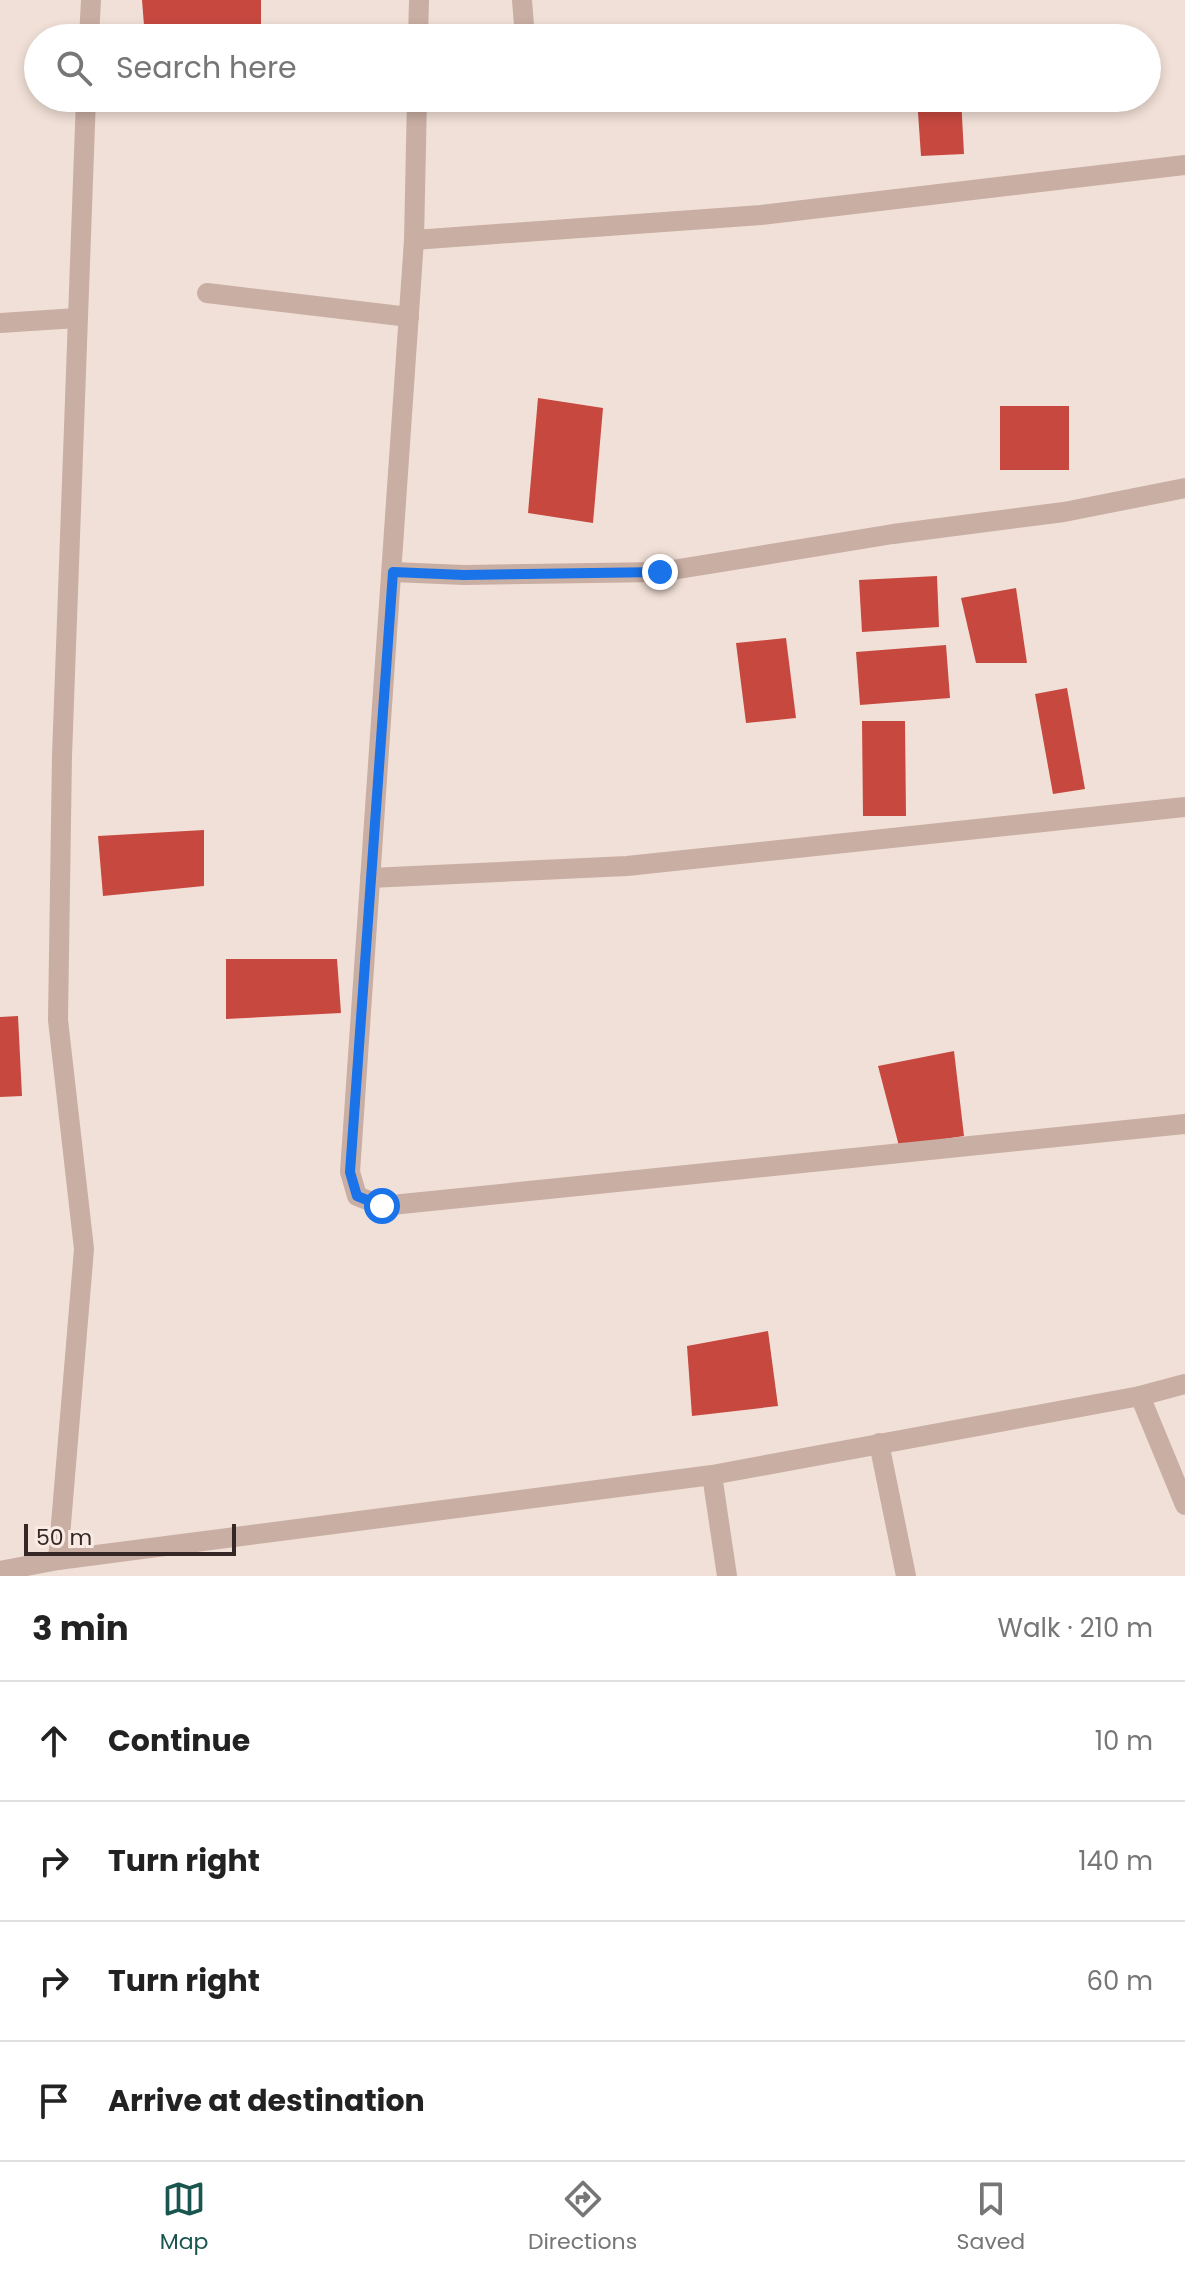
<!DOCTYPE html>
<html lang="en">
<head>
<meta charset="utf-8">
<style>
	body { margin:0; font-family:Poppins,sans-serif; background:#f2f2f2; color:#222 }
	.scale { position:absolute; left:24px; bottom:20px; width:212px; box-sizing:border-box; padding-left:8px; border:4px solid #342725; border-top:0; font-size:22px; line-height:28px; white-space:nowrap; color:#342725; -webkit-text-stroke:6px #f9ebe3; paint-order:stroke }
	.stop { position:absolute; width:24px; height:24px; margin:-18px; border:6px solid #1a73e8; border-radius:50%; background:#fff }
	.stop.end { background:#1a73e8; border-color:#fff; box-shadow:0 2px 8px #0008 }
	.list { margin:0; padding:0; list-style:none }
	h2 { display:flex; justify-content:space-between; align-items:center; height:104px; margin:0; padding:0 32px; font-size:34px }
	h2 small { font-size:26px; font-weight:400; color:#767676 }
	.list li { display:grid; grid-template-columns:52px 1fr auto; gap:24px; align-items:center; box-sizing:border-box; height:120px; padding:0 32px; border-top:2px solid #e0e0e0 }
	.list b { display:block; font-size:30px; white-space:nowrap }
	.list em { font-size:26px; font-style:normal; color:#767676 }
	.icon { flex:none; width:44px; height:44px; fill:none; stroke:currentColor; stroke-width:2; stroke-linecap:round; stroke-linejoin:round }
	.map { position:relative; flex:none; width:1185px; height:1576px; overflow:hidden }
	.search { position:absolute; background:#fff; box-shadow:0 4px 12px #0003; left:24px; right:24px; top:24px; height:88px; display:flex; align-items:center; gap:20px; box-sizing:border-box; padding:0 28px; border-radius:44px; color:#767676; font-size:30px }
	.sheet { height:584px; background:#fff }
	nav { display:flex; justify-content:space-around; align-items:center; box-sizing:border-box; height:112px; border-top:2px solid #e0e0e0; background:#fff; font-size:22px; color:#767676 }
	nav a { display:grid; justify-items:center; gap:4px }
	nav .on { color:#1b554f }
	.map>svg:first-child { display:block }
</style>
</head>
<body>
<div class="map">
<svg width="1185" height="1576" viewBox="0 0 1185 1576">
	<rect width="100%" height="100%" fill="#f1e0d7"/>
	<g fill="#c7483f">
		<path d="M 142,0 L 261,0 L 261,33 L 145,38 Z"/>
		<path d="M 917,98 L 961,98 L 964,154 L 921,156 Z"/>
		<path d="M 538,398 L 603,408 L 593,523 L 528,513 Z"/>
		<rect x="1000" y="406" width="69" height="64"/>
		<path d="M 937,576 L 939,627 L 862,632 L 859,580 Z"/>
		<path d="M 1016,588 L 1027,663 L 976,663 L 961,598 Z"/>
		<path d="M 786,638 L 796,718 L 746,723 L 736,643 Z"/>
		<path d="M 946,645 L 950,698 L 860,705 L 856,652 Z"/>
		<path d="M 1067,688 L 1085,789 L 1053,794 L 1035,694 Z"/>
		<path d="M 862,721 L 905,721 L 906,816 L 863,816 Z"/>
		<path d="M 204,830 L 204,886 L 103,896 L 98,836 Z"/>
		<path d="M 226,959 L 337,959 L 341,1013 L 226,1019 Z"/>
		<path d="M 18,1016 L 22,1096 L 0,1097 L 0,1017 Z"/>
		<path d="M 954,1051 L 964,1136 L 899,1146 L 878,1066 Z"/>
		<path d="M 768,1331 L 778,1406 L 692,1416 L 687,1346 Z"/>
	</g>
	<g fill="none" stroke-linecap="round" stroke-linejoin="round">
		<g stroke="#c9aea3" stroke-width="20">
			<path d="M 522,0 L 525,38"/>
			<path d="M 89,38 L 91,0"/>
			<path d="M 418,38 L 419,0"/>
			<path d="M 417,98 L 414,240 L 350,1172 L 357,1196 L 382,1206 L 1185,1124"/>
			<path d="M 414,240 L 761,215 L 1185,165"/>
			<path d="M 207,293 L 409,317"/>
			<path d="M 0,323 L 77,318"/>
			<path d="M 393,572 L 464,575 L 660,572 L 893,534 L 1064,512 L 1185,488"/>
			<path d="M 370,878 L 627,866 L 1185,807"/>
			<path d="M 1140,1396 L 1185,1505"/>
			<path d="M 879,1443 L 906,1576"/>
			<path d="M 712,1475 L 727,1576"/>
			<path d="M 58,1560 L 84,1249 L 58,1020 L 62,756 L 86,98"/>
			<path d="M 0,1571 L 58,1560 L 712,1475 L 1140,1396 L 1185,1384"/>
		</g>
	</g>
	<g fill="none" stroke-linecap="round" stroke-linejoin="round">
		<path stroke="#1a73e8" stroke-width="10" d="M 382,1206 L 357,1196 L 350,1172 L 393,572 L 464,575 L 660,572"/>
	</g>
</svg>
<div class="scale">50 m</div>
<div class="stop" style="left:382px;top:1206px"></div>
<div class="stop end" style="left:660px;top:572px"></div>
<div class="search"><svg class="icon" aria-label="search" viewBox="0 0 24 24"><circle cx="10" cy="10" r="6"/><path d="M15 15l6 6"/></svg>Search here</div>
</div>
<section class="sheet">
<h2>3 min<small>Walk · 210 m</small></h2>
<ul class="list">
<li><svg class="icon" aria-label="ahead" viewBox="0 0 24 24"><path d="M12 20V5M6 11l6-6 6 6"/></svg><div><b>Continue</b></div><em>10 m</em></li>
<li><svg class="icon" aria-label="right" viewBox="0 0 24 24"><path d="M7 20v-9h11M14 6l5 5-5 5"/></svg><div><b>Turn right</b></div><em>140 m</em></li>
<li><svg class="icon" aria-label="right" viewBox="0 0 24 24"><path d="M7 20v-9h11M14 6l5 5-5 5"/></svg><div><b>Turn right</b></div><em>60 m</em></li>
<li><svg class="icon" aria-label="arrive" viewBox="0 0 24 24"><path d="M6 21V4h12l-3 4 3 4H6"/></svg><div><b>Arrive at destination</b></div></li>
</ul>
</section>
<nav>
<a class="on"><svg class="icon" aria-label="map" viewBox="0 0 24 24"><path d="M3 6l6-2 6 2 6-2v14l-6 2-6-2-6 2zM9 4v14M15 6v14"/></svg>Map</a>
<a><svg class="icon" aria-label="directions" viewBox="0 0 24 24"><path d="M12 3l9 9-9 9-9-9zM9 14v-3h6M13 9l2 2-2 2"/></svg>Directions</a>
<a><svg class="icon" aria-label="saved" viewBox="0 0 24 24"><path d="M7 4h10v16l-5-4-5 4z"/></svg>Saved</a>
</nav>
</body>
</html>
